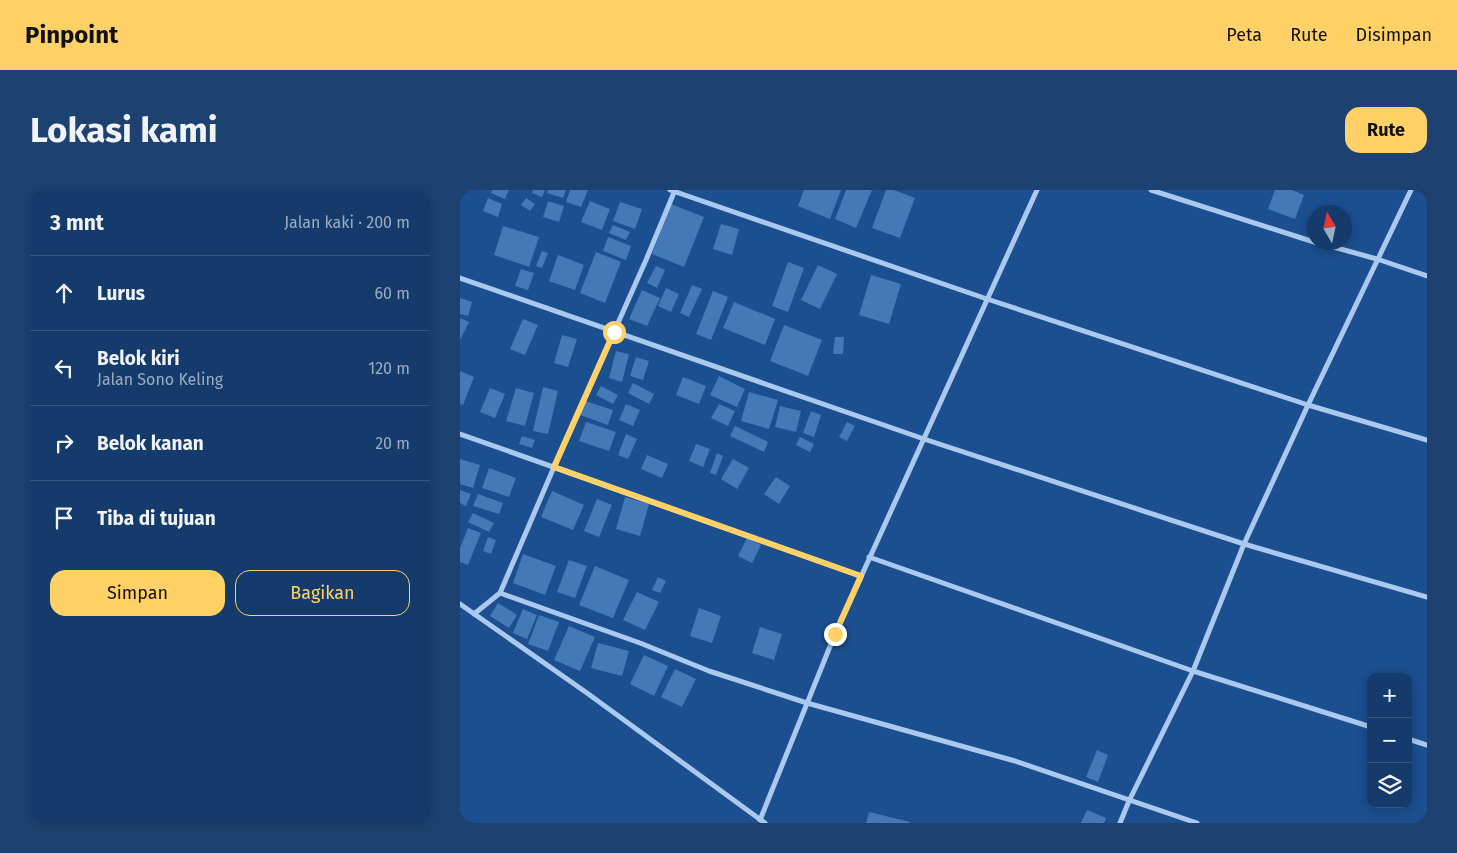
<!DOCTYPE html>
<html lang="id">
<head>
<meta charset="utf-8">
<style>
	body { margin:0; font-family:"Fira Sans",sans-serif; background:#1d4271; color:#f1f3f6 }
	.controls { position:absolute; right:15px; bottom:15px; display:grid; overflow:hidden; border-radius:10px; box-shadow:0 2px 12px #0003 }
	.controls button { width:45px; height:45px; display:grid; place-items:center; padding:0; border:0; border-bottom:1px solid #33557e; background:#143b6b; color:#f1f3f6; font:25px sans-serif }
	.compass { position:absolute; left:847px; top:15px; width:45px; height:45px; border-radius:50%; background:#143b6b; box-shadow:0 2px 12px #0003; rotate:351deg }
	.stop { position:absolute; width:15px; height:15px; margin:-11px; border:4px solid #ffd166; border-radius:50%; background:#fff }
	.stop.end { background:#ffd166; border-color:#fff; box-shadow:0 1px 5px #0008 }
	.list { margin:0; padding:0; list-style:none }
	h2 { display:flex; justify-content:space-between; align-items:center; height:65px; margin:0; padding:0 20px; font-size:21px }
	h2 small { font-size:16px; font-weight:400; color:#9dadc1 }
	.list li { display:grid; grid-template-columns:32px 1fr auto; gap:15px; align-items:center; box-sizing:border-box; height:75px; padding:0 20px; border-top:1px solid #33557e }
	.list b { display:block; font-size:19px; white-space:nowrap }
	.list p { margin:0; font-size:16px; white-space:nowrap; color:#9dadc1 }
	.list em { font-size:16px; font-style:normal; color:#9dadc1 }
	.actions { display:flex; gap:10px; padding:15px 20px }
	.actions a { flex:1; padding:11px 0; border:1px solid #ffd166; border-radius:15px; text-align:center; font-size:18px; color:#ffd166 }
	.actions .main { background:#ffd166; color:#111 }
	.icon { flex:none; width:28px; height:28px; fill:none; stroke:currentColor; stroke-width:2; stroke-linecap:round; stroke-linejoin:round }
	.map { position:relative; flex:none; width:967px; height:633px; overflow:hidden; border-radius:15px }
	header { display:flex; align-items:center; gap:30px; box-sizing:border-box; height:70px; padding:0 25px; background:#ffd166; color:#111 }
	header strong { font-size:24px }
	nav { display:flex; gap:28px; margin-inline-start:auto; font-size:18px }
	.intro { display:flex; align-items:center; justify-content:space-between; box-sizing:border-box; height:120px; padding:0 30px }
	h1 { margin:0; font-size:35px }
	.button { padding:12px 22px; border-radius:15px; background:#ffd166; color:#111; font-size:18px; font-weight:700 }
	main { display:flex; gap:30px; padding:0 30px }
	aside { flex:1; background:#143b6b; border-radius:15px; box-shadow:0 2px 12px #0003 }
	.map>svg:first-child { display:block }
</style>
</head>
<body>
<header>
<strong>Pinpoint</strong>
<nav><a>Peta</a><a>Rute</a><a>Disimpan</a></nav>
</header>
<div class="intro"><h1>Lokasi kami</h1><a class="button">Rute</a></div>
<main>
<aside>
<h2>3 mnt<small>Jalan kaki · 200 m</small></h2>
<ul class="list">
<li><svg class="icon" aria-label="ahead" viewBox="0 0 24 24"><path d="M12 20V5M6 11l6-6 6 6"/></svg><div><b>Lurus</b></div><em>60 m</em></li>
<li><svg class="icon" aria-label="left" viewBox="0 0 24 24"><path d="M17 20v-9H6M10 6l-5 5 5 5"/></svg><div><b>Belok kiri</b><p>Jalan Sono Keling</p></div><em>120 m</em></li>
<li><svg class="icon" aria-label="right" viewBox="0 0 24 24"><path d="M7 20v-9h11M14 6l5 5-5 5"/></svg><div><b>Belok kanan</b></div><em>20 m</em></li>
<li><svg class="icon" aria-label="arrive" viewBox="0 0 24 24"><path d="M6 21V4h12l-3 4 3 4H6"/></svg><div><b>Tiba di tujuan</b></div></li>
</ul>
<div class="actions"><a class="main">Simpan</a><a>Bagikan</a></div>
</aside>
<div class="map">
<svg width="967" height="633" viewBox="0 0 967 633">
	<rect width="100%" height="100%" fill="#1b4f8f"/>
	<g fill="#4478b7">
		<path d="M 32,0 L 49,0 L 45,9 L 31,3 Z"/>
		<path d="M 73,0 L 85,0 L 82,7 L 72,3 Z"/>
		<path d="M 88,0 L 106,0 L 103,8 L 87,3 Z"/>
		<path d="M 110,0 L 128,0 L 121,17 L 106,12 Z"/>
		<path d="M 344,0 L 381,0 L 370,29 L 338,16 Z"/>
		<path d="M 386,0 L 412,0 L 396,38 L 375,29 Z"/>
		<path d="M 426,0 L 434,0 L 455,8 L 440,48 L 412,38 Z"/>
		<path d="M 815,0 L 832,0 L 844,5 L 835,29 L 808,19 Z"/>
		<path d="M 28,8 L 42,14 L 38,27 L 23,21 Z"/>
		<path d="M 66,8 L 75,14 L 70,21 L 61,15 Z"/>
		<path d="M 88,11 L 104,16 L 99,32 L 83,27 Z"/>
		<path d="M 130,11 L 150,19 L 142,40 L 121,32 Z"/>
		<path d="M 160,12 L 182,19 L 175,39 L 153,31 Z"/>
		<path d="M 211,14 L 244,27 L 224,77 L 192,64 Z"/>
		<path d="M 261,34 L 279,39 L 272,65 L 253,59 Z"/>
		<path d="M 153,35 L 170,42 L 166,50 L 149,43 Z"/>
		<path d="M 43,36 L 79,47 L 69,77 L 34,65 Z"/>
		<path d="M 148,47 L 171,56 L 166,70 L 143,61 Z"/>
		<path d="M 82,61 L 88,63 L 82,78 L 76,76 Z"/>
		<path d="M 136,62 L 161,72 L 145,113 L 120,103 Z"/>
		<path d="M 98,65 L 124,75 L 115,100 L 89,91 Z"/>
		<path d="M 328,72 L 344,78 L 328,122 L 312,116 Z"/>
		<path d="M 358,75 L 377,84 L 360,119 L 341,110 Z"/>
		<path d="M 196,76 L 205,80 L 197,98 L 187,93 Z"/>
		<path d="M 61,79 L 74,83 L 68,100 L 55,96 Z"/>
		<path d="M 411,85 L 441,94 L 429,134 L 399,125 Z"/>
		<path d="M 232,95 L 242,99 L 229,127 L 220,123 Z"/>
		<path d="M 206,98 L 219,104 L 211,122 L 198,116 Z"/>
		<path d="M 182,100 L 200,108 L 187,136 L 169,129 Z"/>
		<path d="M 253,101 L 268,107 L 251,150 L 236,144 Z"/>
		<path d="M 0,108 L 12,112 L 8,126 L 0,124 Z"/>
		<path d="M 274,112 L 315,129 L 305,155 L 263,138 Z"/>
		<path d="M 0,128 L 9,132 L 0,150 Z"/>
		<path d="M 63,129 L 78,135 L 65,165 L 50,159 Z"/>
		<path d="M 324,135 L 362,150 L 348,186 L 310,171 Z"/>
		<path d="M 102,145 L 117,149 L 108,177 L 94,173 Z"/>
		<path d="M 375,147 L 384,147 L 383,164 L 373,164 Z"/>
		<path d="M 156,161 L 169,164 L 162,192 L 149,188 Z"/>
		<path d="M 176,167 L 189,171 L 183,190 L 170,186 Z"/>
		<path d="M 0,181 L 14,187 L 3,215 L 0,214 Z"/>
		<path d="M 259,186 L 285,199 L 277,217 L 250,205 Z"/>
		<path d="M 223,187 L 246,196 L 239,214 L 216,205 Z"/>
		<path d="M 173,193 L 194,204 L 189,214 L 168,203 Z"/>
		<path d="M 141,196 L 158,205 L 153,214 L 136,205 Z"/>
		<path d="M 83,197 L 98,201 L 88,244 L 73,241 Z"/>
		<path d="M 30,198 L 45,204 L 35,228 L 20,222 Z"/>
		<path d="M 56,198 L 74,203 L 65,236 L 46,231 Z"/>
		<path d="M 289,202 L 318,210 L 309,239 L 281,231 Z"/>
		<path d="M 125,211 L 153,220 L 148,235 L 120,225 Z"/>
		<path d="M 166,214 L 180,220 L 173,236 L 159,230 Z"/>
		<path d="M 259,214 L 275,221 L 268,236 L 251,228 Z"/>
		<path d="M 320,216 L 341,221 L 336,242 L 315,237 Z"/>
		<path d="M 351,221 L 361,225 L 354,247 L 343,243 Z"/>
		<path d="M 126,232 L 156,242 L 149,261 L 119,251 Z"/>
		<path d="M 387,232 L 395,236 L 387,251 L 379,247 Z"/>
		<path d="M 275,236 L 308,252 L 304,262 L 270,246 Z"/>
		<path d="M 166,244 L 177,249 L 168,269 L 158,265 Z"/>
		<path d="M 62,246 L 75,250 L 72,258 L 59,254 Z"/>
		<path d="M 340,247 L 354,254 L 350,262 L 336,255 Z"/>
		<path d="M 236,254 L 250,259 L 243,277 L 229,271 Z"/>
		<path d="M 257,263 L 263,266 L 256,285 L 250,283 Z"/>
		<path d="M 187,265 L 208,274 L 202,288 L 181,279 Z"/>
		<path d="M 0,269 L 20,275 L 13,298 L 0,294 Z"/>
		<path d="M 273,269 L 289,278 L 277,299 L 261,289 Z"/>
		<path d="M 29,278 L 56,288 L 49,307 L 22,298 Z"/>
		<path d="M 316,287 L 330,296 L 319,314 L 304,304 Z"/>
		<path d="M 0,300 L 11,304 L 6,316 L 0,313 Z"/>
		<path d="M 92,301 L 124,315 L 113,340 L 81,327 Z"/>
		<path d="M 18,304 L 43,313 L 39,324 L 13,316 Z"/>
		<path d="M 165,307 L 189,314 L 180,346 L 156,339 Z"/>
		<path d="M 137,309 L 152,315 L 139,347 L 124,341 Z"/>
		<path d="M 13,323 L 34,333 L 29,342 L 8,332 Z"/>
		<path d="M 8,338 L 21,343 L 8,375 L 0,372 L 0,358 Z"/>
		<path d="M 28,347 L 36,350 L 31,364 L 23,361 Z"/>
		<path d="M 287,348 L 301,355 L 292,373 L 278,366 Z"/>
		<path d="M 63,364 L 96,376 L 85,405 L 53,393 Z"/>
		<path d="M 109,370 L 127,376 L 115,408 L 97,402 Z"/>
		<path d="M 135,376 L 169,390 L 153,428 L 119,415 Z"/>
		<path d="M 198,387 L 206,391 L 200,403 L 192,400 Z"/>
		<path d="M 177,402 L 199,412 L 185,440 L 163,430 Z"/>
		<path d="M 38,413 L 57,425 L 49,438 L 30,426 Z"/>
		<path d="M 239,418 L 261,426 L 252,453 L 230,446 Z"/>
		<path d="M 63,419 L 77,425 L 67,449 L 53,443 Z"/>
		<path d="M 79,425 L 99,432 L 88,461 L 68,454 Z"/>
		<path d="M 109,436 L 135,447 L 120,481 L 94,470 Z"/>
		<path d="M 300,437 L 322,444 L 314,470 L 292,463 Z"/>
		<path d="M 138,453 L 169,461 L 162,486 L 131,478 Z"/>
		<path d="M 184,465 L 208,476 L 194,506 L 170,494 Z"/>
		<path d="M 215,479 L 236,489 L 222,517 L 201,507 Z"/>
		<path d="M 637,560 L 648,565 L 638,592 L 626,587 Z"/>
		<path d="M 627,620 L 646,628 L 644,633 L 621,633 Z"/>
		<path d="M 409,622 L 450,632 L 450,633 L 406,633 Z"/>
	</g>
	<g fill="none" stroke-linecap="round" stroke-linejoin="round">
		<g stroke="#a9c9ee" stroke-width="5">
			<path d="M 210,0 L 527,109 L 848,215 L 967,250"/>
			<path d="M 691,0 L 854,52"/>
			<path d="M 855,52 L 917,69 L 967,86"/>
			<path d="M 0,88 L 464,249 L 784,354 L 967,407"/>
			<path d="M 0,244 L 401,386"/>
			<path d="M 409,367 L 733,481 L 911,537"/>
			<path d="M 40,403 L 180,453 L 249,481 L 347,513 L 555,571 L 737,633"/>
			<path d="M 0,414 L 127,503 L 305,633"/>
			<path d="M 14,424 L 40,403 L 94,277 L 186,70 L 215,0"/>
			<path d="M 948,549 L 967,555"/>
			<path d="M 300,630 L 375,444 L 577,0"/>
			<path d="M 660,633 L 669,611 L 733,481 L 784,354 L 848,215 L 951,0"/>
		</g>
	</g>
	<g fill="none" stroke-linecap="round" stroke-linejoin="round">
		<path stroke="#ffd166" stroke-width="6" d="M 154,142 L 94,277 L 401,386 L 375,444"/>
	</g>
</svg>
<div class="controls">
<button>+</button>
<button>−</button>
<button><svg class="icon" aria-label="layers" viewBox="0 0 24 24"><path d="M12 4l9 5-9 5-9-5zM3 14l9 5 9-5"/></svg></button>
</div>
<svg class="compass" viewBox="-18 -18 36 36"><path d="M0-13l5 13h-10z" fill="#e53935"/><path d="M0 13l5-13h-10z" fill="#9dadc1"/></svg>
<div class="stop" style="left:154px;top:142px"></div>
<div class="stop end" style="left:375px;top:444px"></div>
</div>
</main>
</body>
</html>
